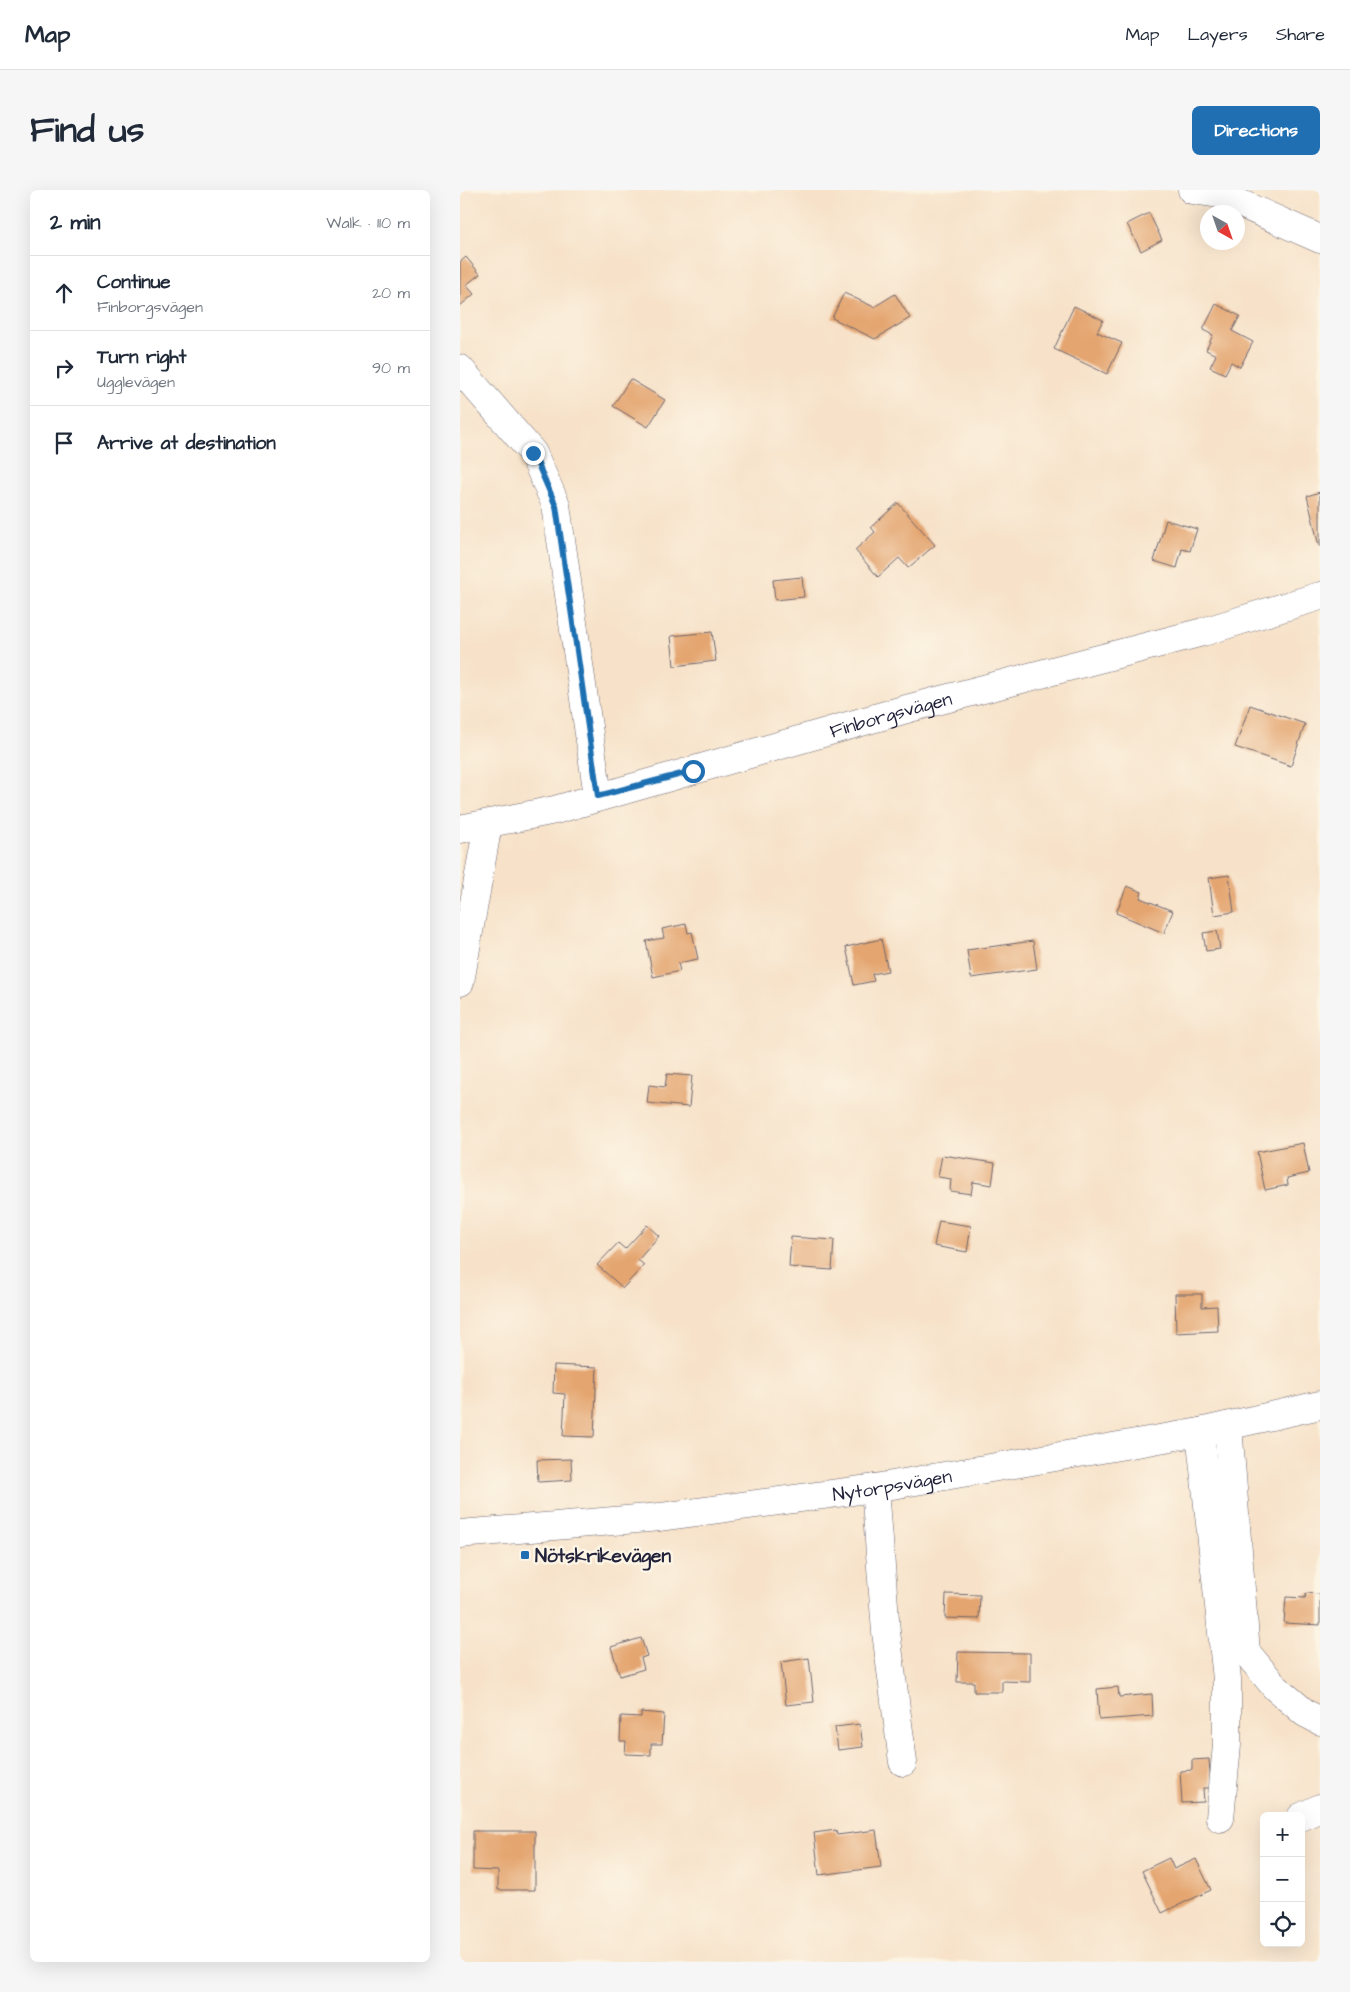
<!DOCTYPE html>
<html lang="en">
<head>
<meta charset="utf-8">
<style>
	body { margin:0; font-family:"Architects Daughter",sans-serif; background:#f6f6f7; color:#1f2937 }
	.controls { position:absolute; right:15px; bottom:15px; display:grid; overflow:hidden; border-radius:8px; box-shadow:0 5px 20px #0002 }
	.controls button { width:45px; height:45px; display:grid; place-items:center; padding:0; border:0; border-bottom:1px solid #e0e1e3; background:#fff; color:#1f2937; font:25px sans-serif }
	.compass { position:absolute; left:740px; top:15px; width:45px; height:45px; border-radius:50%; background:#fff; box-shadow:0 5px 20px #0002; rotate:140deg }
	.stop { position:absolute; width:15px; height:15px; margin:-11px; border:4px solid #1f6fb2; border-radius:50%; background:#fff }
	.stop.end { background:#1f6fb2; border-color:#fff; box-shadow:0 1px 5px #0008 }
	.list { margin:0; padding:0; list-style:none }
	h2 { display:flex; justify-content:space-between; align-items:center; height:65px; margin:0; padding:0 20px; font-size:21px }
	h2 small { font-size:16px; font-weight:400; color:#747a83 }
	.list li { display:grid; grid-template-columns:32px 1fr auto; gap:15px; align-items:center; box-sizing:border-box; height:75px; padding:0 20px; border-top:1px solid #e0e1e3 }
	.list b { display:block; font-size:19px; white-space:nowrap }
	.list p { margin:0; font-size:16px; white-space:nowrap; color:#747a83 }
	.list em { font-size:16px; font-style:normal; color:#747a83 }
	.icon { flex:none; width:28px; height:28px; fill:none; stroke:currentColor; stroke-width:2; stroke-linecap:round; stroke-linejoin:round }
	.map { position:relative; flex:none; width:860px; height:1772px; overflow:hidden; border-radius:8px }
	header { display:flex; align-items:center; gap:30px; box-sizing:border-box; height:70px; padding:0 25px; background:#fff; border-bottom:1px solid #e0e1e3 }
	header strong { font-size:24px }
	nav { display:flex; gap:28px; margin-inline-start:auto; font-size:18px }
	.intro { display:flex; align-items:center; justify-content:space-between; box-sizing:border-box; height:120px; padding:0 30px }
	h1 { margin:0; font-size:35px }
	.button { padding:12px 22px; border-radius:8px; background:#1f6fb2; color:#fff; font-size:18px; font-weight:700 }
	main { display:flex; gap:30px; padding:0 30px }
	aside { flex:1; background:#fff; border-radius:8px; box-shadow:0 5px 20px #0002 }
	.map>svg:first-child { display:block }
</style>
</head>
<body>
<header>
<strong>Map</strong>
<nav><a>Map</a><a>Layers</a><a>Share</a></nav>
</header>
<div class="intro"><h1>Find us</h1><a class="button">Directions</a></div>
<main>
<aside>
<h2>2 min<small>Walk · 110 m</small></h2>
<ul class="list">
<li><svg class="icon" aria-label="ahead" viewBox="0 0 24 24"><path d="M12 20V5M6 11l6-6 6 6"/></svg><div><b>Continue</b><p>Finborgsvägen</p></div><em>20 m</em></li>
<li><svg class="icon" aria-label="right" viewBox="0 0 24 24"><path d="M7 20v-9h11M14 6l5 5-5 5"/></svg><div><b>Turn right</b><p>Ugglevägen</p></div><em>90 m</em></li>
<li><svg class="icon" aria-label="arrive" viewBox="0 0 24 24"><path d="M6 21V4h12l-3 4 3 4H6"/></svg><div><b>Arrive at destination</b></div></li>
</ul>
</aside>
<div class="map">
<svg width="860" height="1772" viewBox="0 0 860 1772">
	<rect width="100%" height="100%" fill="#fcf5e5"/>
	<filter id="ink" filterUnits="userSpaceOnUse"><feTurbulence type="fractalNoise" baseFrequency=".02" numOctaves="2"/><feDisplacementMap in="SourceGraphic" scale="10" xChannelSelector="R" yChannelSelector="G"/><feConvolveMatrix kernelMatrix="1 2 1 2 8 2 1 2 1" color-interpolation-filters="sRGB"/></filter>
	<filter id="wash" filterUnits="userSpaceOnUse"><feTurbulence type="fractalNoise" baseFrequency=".0096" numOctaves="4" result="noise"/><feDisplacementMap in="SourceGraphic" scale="20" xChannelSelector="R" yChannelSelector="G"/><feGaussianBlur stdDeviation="1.12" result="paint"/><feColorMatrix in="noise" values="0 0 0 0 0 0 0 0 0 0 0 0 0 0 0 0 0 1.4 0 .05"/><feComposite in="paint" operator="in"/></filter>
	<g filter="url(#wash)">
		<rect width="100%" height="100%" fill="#f7e2c9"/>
		<g id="blocks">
			<g fill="#e4a56f">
				<path d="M 689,23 L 702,50 L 681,61 L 667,34 Z"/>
				<path d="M 6,67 L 20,84 L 6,95 L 14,104 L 0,116 L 0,72 Z"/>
				<path d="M 384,103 L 414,117 L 435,104 L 450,128 L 415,149 L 372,128 Z"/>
				<path d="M 756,114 L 780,126 L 772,141 L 793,152 L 780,177 L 771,172 L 765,184 L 750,177 L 756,165 L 746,160 L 753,145 L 743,140 Z"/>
				<path d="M 614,116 L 643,130 L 637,142 L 662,153 L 647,184 L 594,159 Z"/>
				<path d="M 170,189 L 205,210 L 188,237 L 153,216 Z"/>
				<path d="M 860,302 L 860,356 L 859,356 L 847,306 Z"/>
				<path d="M 438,313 L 475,355 L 448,378 L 439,368 L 418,387 L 395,360 L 415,342 L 411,337 Z"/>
				<path d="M 706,330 L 737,339 L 730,361 L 722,359 L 717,378 L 694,371 Z"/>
				<path d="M 342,387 L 344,407 L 315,410 L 313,390 Z"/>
				<path d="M 252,442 L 256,471 L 214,476 L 211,446 Z"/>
				<path d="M 790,515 L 845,534 L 831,576 L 775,557 Z"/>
				<path d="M 769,685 L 774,722 L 754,725 L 749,688 Z"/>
				<path d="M 667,696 L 682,702 L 680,708 L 713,721 L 704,743 L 656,723 Z"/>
				<path d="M 226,734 L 228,743 L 232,742 L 238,769 L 218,773 L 220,781 L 193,787 L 186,751 L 204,748 L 202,739 Z"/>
				<path d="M 757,741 L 760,759 L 746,761 L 743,743 Z"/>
				<path d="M 421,749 L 428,781 L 412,784 L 414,791 L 394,795 L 386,757 Z"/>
				<path d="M 573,751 L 577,779 L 511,788 L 507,760 Z"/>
				<path d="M 207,884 L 232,886 L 229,917 L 187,913 L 189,895 L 205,897 Z"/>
				<path d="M 843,953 L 849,983 L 827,988 L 828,995 L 805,1000 L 797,962 Z"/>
				<path d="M 482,965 L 535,973 L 532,995 L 513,992 L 511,1004 L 490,1001 L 491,989 L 478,987 Z"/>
				<path d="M 479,1031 L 511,1036 L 507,1062 L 474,1056 Z"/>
				<path d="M 187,1035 L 199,1046 L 178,1070 L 184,1075 L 163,1098 L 137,1075 L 158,1053 L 165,1059 Z"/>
				<path d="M 331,1047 L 374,1050 L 372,1080 L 329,1077 Z"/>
				<path d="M 715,1104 L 742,1104 L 742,1117 L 757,1116 L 758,1141 L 716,1143 Z"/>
				<path d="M 94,1175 L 137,1177 L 134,1247 L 103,1246 L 105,1204 L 93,1203 Z"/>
				<path d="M 111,1269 L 112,1290 L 78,1292 L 77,1270 Z"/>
				<path d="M 846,1403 L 860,1404 L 860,1435 L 824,1433 L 826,1407 L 845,1408 Z"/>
				<path d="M 486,1404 L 520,1405 L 519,1429 L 485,1428 Z"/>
				<path d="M 181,1448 L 187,1466 L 181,1468 L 184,1479 L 160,1486 L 151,1457 Z"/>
				<path d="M 498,1462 L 570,1463 L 570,1492 L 542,1491 L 542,1502 L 514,1502 L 514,1492 L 497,1492 Z"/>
				<path d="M 349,1468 L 354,1512 L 326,1515 L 321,1472 Z"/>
				<path d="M 658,1497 L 659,1507 L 692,1504 L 693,1526 L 639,1530 L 637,1499 Z"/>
				<path d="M 181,1522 L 204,1524 L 202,1554 L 191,1554 L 191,1565 L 165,1564 L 166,1551 L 160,1551 L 161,1526 L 181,1527 Z"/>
				<path d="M 400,1534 L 403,1557 L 378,1560 L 375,1537 Z"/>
				<path d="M 749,1569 L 751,1598 L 743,1598 L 744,1612 L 722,1613 L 720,1581 L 732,1580 L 732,1570 Z"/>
				<path d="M 376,1640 L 377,1645 L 416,1640 L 421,1677 L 359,1685 L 354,1643 Z"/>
				<path d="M 13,1641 L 75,1641 L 75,1700 L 38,1700 L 38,1681 L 13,1680 Z"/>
				<path d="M 709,1668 L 714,1679 L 736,1669 L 751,1700 L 702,1723 L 682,1681 Z"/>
			</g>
		</g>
	</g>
	<g filter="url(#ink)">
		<use href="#blocks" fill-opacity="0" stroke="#6d656d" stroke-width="1"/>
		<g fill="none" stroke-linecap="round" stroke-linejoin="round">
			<g stroke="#6d656d" stroke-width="29">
				<g id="minor">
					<path d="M 732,0 L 759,4 L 860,49"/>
					<path d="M 0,179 L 73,263 L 96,315 L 138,606"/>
					<path id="s1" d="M 0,639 L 95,620 L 450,518 L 743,442 L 860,406"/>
					<path d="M 0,792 L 28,634"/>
					<path d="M 768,1236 L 786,1462 L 816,1498 L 845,1523 L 860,1531"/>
					<path d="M 740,1242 L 767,1489 L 767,1555 L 760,1628"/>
					<path d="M 415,1298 L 426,1442 L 443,1572"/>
					<path id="s2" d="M 0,1344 L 200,1327 L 415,1298 L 740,1242 L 860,1215"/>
					<path d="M 841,1627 L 860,1618"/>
				</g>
			</g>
			<use href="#minor" stroke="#fff" stroke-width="28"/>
		</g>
	</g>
	<g fill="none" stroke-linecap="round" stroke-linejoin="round" filter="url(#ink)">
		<path stroke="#1f6fb2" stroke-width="6" d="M 73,263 L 96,316 L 138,606 L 233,581"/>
	</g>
	<rect fill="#1f6fb2" stroke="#fcf5e5" stroke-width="2" x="60" y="1360" width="10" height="10" rx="2.5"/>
	<g text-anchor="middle" stroke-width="5" stroke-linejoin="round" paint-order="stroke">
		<g font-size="19" fill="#22223b" stroke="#fcf5e5">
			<text dy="7" stroke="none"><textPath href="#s1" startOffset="446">Finborgsvägen</textPath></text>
			<text dy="7" stroke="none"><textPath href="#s2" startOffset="435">Nytorpsvägen</textPath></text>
		</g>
		<g font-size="19" font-weight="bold" fill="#22223b" stroke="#fcf5e5" text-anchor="start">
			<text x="75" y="1372">Nötskrikevägen</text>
		</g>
	</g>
</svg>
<div class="controls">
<button>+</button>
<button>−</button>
<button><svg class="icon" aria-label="locate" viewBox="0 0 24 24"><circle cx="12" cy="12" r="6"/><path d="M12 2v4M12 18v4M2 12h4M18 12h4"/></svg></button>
</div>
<svg class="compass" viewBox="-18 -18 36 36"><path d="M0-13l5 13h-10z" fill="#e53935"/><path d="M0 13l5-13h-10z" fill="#747a83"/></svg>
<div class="stop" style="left:233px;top:581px"></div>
<div class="stop end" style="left:73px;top:263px"></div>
</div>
</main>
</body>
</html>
